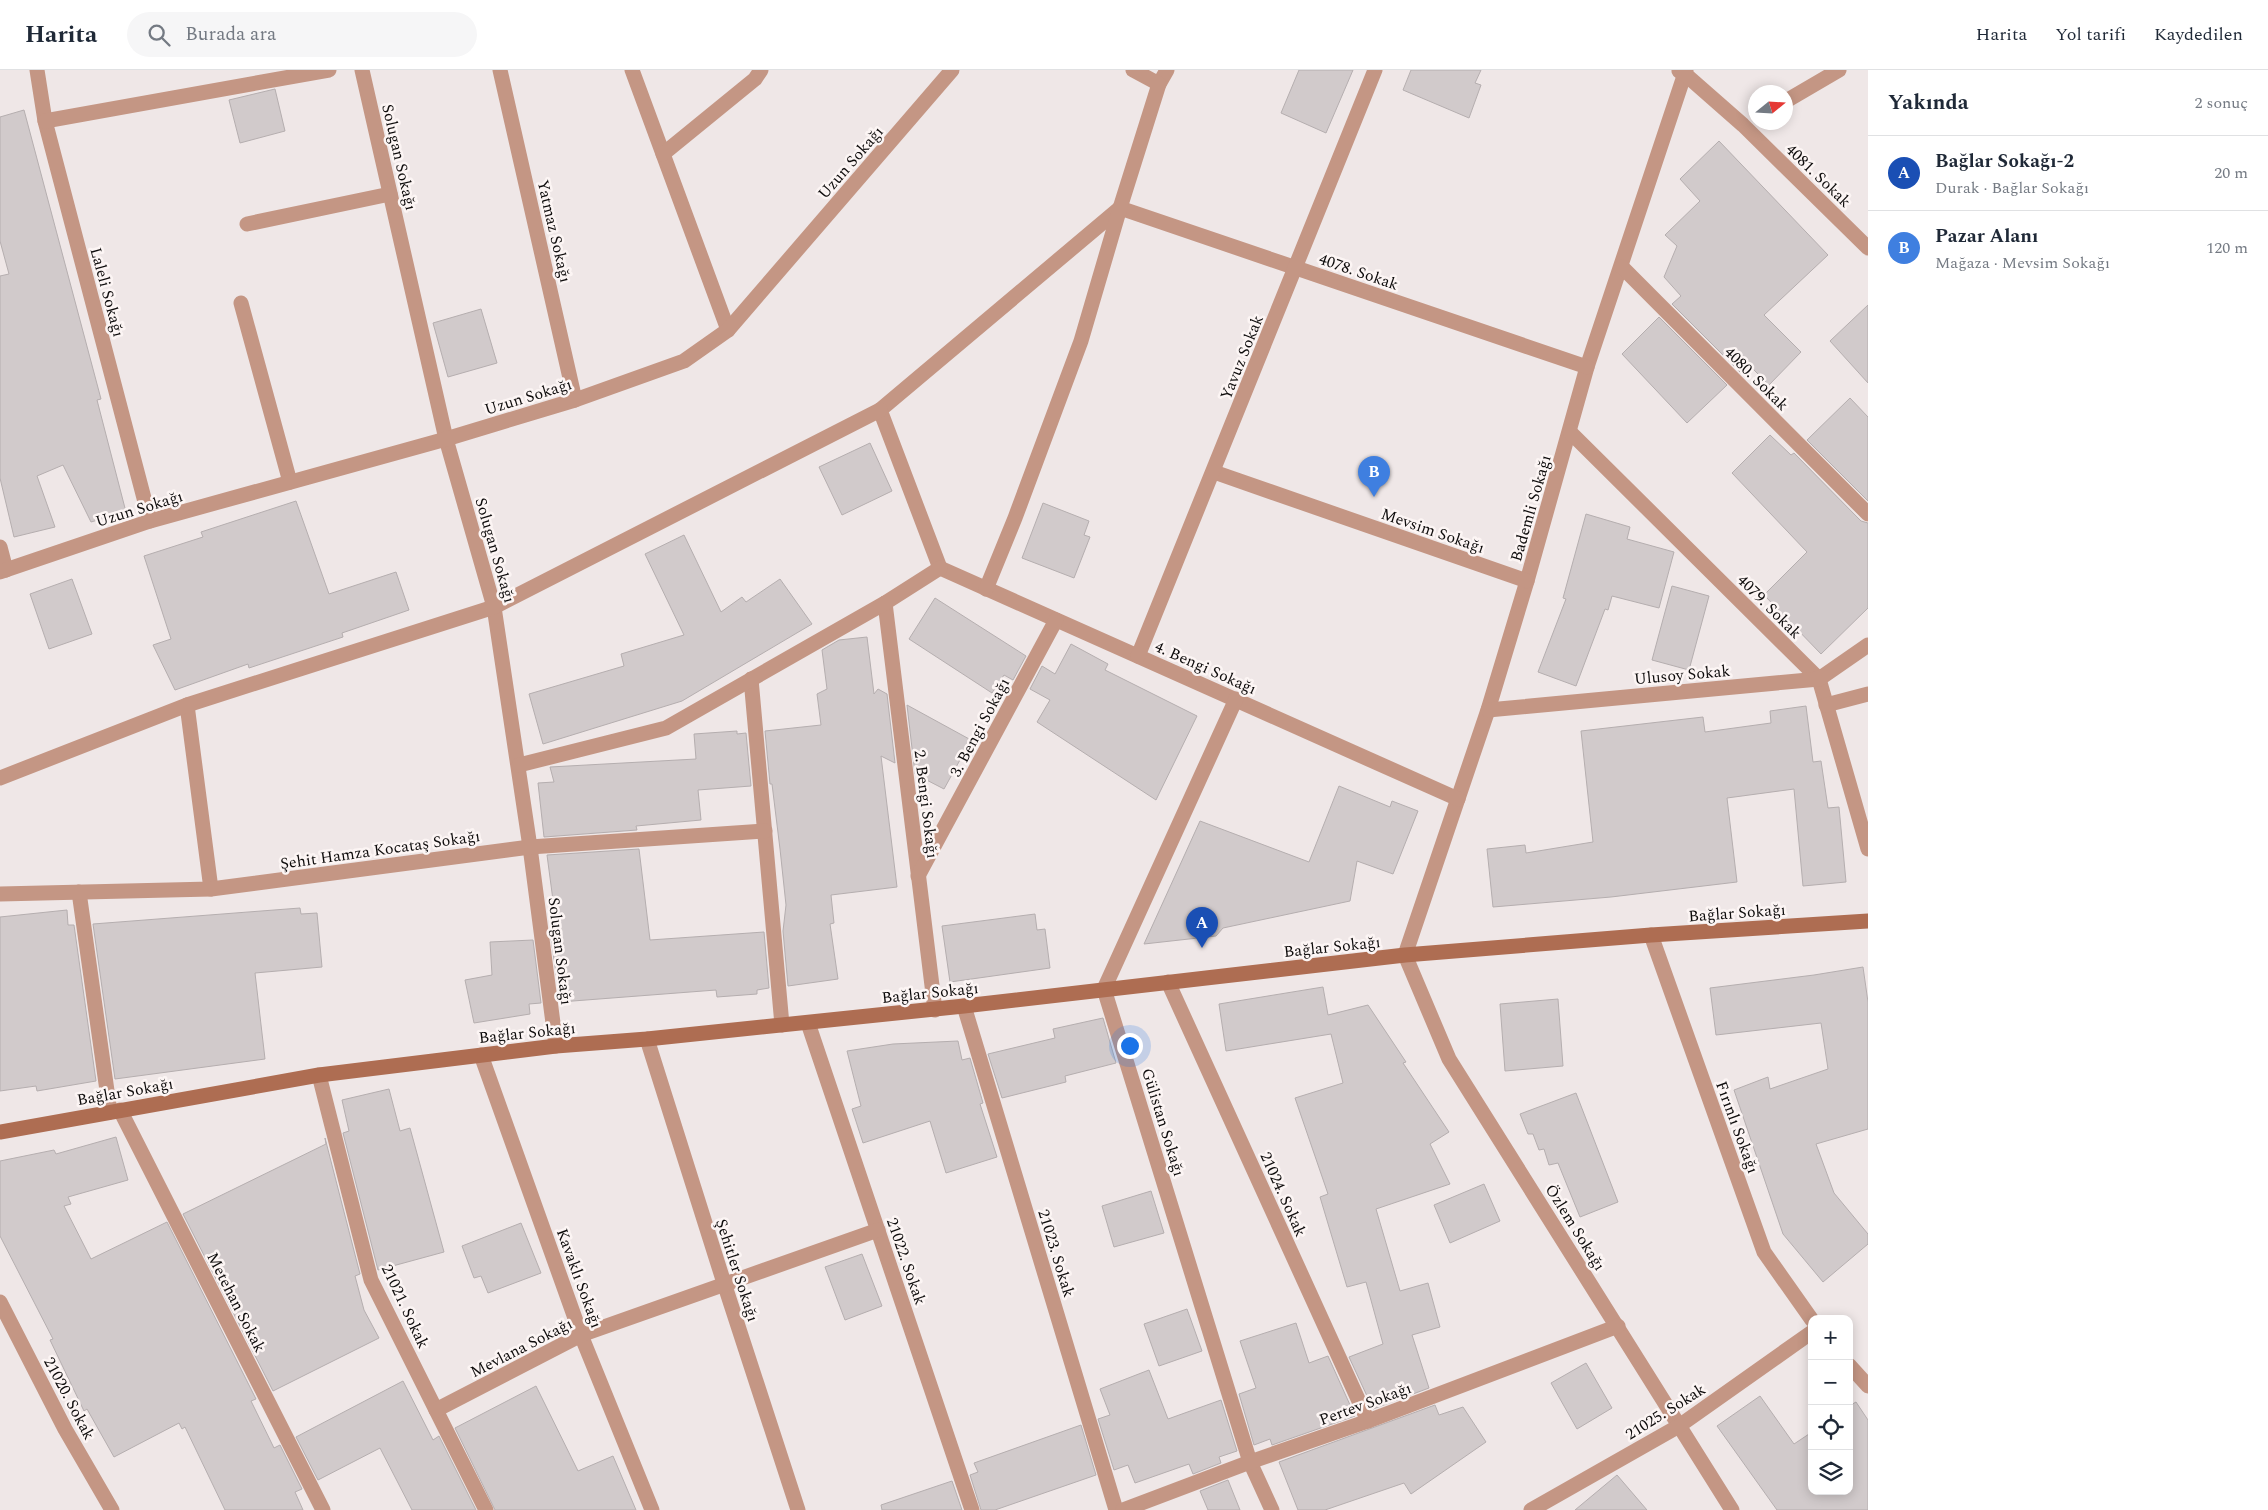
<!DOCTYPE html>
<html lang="tr">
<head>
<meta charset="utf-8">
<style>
	body { margin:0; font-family:Spectral,serif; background:#f6f6f7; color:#1f2937 }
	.controls { position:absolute; right:15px; bottom:15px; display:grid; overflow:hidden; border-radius:10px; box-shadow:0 2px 12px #0003 }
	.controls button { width:45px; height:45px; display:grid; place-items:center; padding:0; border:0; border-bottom:1px solid #e0e1e3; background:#fff; color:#1f2937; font:25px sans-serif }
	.compass { position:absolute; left:1748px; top:15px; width:45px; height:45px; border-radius:50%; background:#fff; box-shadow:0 2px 12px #0003; rotate:72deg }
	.you { position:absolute; left:1129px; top:975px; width:18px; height:18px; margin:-12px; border:4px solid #fff; border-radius:50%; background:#1a73e8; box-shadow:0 0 0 8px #1a73e833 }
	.badge { display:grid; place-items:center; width:32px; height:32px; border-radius:50%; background:#1a73e8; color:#fff; font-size:16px; font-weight:700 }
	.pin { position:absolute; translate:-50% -41px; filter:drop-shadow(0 1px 2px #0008) }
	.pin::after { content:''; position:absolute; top:26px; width:18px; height:15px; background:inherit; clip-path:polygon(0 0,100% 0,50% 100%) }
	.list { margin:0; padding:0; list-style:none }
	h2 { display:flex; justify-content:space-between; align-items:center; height:65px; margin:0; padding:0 20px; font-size:21px }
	h2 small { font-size:16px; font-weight:400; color:#747a83 }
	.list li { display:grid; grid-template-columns:32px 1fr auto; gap:15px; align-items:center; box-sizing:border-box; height:75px; padding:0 20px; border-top:1px solid #e0e1e3 }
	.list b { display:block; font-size:19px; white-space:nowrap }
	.list p { margin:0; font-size:16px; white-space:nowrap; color:#747a83 }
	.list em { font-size:16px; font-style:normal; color:#747a83 }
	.icon { flex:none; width:28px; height:28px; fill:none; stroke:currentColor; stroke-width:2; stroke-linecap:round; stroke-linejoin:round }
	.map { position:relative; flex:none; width:1868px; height:1440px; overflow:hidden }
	header { display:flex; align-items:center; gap:30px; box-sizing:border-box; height:70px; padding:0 25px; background:#fff; border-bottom:1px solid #e0e1e3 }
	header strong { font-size:24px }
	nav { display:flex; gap:28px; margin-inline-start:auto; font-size:18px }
	.search { width:350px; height:45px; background:#f6f6f7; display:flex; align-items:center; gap:12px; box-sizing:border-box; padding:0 18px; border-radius:28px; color:#747a83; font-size:19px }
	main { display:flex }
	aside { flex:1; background:#fff }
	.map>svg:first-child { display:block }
</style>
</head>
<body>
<header>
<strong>Harita</strong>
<div class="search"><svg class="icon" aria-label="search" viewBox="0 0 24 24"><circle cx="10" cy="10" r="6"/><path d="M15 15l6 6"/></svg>Burada ara</div>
<nav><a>Harita</a><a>Yol tarifi</a><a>Kaydedilen</a></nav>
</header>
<main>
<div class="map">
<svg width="1868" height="1440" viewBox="0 0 1868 1440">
	<rect width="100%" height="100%" fill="#efe7e7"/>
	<g fill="#d1cacb" stroke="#b5aeaf">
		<path d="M 1299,0 L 1353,0 L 1326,63 L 1281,43 Z"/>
		<path d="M 1411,0 L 1481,0 L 1475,13 L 1481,15 L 1469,48 L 1403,20 Z"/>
		<path d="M 275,19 L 285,61 L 240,73 L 229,30 Z"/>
		<path d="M 24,40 L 101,329 L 97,330 L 126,442 L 91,452 L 63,395 L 37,406 L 55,457 L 14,467 L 0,408 L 0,206 L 9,204 L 0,171 L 0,47 Z"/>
		<path d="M 1719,71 L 1828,185 L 1764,245 L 1801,282 L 1769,315 L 1748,294 L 1740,302 L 1672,234 L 1681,226 L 1664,207 L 1677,176 L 1665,165 L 1700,131 L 1680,109 Z"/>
		<path d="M 1868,235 L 1868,313 L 1830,271 Z"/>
		<path d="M 481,239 L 497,293 L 448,307 L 433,253 Z"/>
		<path d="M 1659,247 L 1727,315 L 1687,353 L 1622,284 Z"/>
		<path d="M 1850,328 L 1868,347 L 1868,431 L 1807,370 Z"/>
		<path d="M 1770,365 L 1791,385 L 1794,383 L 1861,451 L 1868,453 L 1868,538 L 1821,584 L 1764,525 L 1807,482 L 1732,403 Z"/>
		<path d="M 870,373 L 892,421 L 842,445 L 819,397 Z"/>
		<path d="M 296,431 L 329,524 L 396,502 L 409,540 L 342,563 L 343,567 L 249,598 L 248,594 L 175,620 L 153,575 L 171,569 L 144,486 L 203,467 L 201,462 Z"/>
		<path d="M 1043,433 L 1089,451 L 1084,465 L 1090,467 L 1074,508 L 1022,488 Z"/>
		<path d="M 1586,444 L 1630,457 L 1627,469 L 1674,482 L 1659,538 L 1612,526 L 1608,540 L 1605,539 L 1576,616 L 1538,602 L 1566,529 L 1563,528 Z"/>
		<path d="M 684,465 L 721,542 L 742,527 L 746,532 L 780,509 L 812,554 L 682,631 L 543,674 L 529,624 L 624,596 L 621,584 L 684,565 L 645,484 Z"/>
		<path d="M 72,509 L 92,564 L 49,579 L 30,524 Z"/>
		<path d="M 1672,516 L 1709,526 L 1689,600 L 1652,590 Z"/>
		<path d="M 935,528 L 1026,586 L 1013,610 L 1004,605 L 992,623 L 909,569 Z"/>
		<path d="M 867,567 L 874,624 L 878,619 L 887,624 L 895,693 L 881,686 L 897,817 L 831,825 L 834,853 L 830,854 L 838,909 L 788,916 L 783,861 L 786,835 L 780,779 L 772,714 L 770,714 L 765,661 L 821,655 L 817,624 L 827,619 L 822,580 L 839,570 Z"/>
		<path d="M 1071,574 L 1108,594 L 1105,600 L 1197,646 L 1156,730 L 1037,652 L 1050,630 L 1030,619 L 1042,596 L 1055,604 Z"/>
		<path d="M 907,635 L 971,670 L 944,719 L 915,704 Z"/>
		<path d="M 1806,636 L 1813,692 L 1821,691 L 1828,738 L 1839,737 L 1846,812 L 1803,816 L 1794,719 L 1727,728 L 1737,812 L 1611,827 L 1493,837 L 1487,779 L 1525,775 L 1526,783 L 1593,772 L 1581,661 L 1703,647 L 1705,662 L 1771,653 L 1770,641 Z"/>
		<path d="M 737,661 L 737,664 L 746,663 L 751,716 L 698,720 L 701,750 L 636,756 L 637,760 L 544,767 L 538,713 L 554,712 L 550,697 L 696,689 L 694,664 Z"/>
		<path d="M 1339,716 L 1390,737 L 1392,731 L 1418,741 L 1393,804 L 1357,791 L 1350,831 L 1223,858 L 1216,866 L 1144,874 L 1200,751 L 1309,792 Z"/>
		<path d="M 639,779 L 650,870 L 764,862 L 769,918 L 757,920 L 757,924 L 717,927 L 716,920 L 560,932 L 551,868 L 558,868 L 547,785 Z"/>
		<path d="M 300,838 L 301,844 L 317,843 L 322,897 L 255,903 L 265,989 L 115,1009 L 93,854 Z"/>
		<path d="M 67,840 L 68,855 L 74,855 L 96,1011 L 37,1021 L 36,1016 L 0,1021 L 0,847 Z"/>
		<path d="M 1035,844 L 1037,860 L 1045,859 L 1050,898 L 950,912 L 942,856 Z"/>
		<path d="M 533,870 L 541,933 L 529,934 L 530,944 L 474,953 L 465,910 L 492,905 L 490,872 Z"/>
		<path d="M 1863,897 L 1868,932 L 1868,1059 L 1816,1074 L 1834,1123 L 1868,1164 L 1868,1174 L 1823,1212 L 1783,1164 L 1734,1020 L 1768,1007 L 1770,1019 L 1828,999 L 1821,953 L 1716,965 L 1710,918 L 1814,905 Z"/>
		<path d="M 1323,917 L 1328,945 L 1368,935 L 1406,992 L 1403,993 L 1449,1062 L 1430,1074 L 1450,1114 L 1376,1139 L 1400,1221 L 1428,1213 L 1440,1257 L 1412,1265 L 1429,1318 L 1373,1339 L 1349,1287 L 1383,1274 L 1366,1212 L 1347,1217 L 1320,1127 L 1328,1124 L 1295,1028 L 1343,1013 L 1331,964 L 1226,981 L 1219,934 Z"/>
		<path d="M 1558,929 L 1563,996 L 1505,1001 L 1500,934 Z"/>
		<path d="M 1103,948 L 1116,993 L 1065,1006 L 1066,1012 L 1002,1028 L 988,984 L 1055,968 L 1053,959 Z"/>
		<path d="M 958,971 L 962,990 L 970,988 L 983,1033 L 980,1034 L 997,1087 L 946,1103 L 930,1051 L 863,1073 L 852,1039 L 861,1036 L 847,981 L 893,974 Z"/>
		<path d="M 389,1019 L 400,1061 L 410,1058 L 444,1182 L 378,1200 L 343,1063 L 349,1061 L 342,1030 Z"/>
		<path d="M 1576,1023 L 1618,1132 L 1580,1147 L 1558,1093 L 1549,1095 L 1544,1079 L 1539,1080 L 1533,1064 L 1528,1064 L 1520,1044 Z"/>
		<path d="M 116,1067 L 128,1110 L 68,1127 L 71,1134 L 64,1136 L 91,1189 L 167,1152 L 256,1329 L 251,1331 L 274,1378 L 280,1375 L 302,1419 L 295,1422 L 303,1440 L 225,1440 L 185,1357 L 182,1359 L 179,1353 L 114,1387 L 87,1339 L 84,1341 L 50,1270 L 53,1269 L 0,1166 L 0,1091 L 54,1080 L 56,1084 Z"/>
		<path d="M 325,1068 L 360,1204 L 355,1206 L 364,1240 L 379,1268 L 273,1321 L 183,1144 L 326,1074 Z"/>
		<path d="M 1484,1114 L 1500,1151 L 1450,1173 L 1434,1135 Z"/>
		<path d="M 1151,1121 L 1164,1163 L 1114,1177 L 1102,1136 Z"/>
		<path d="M 521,1153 L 541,1203 L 488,1223 L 481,1206 L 474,1208 L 462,1176 Z"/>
		<path d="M 862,1184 L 882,1236 L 845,1250 L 825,1197 Z"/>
		<path d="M 1187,1239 L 1202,1281 L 1159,1296 L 1144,1254 Z"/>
		<path d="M 1296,1253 L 1309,1293 L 1328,1286 L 1355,1346 L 1272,1375 L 1270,1369 L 1254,1375 L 1239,1324 L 1256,1318 L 1240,1271 Z"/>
		<path d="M 1586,1293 L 1612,1338 L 1577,1359 L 1551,1313 Z"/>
		<path d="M 1149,1300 L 1168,1349 L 1221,1330 L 1237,1381 L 1219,1387 L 1221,1393 L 1193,1404 L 1189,1394 L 1135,1413 L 1128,1395 L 1114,1400 L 1098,1349 L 1110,1345 L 1100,1319 Z"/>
		<path d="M 403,1311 L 433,1370 L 439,1366 L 476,1440 L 412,1440 L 380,1378 L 318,1410 L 296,1367 Z"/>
		<path d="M 536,1316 L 578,1401 L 613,1386 L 636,1440 L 495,1440 L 455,1358 Z"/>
		<path d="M 1760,1326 L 1794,1374 L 1812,1362 L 1812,1421 L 1849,1421 L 1849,1336 L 1856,1332 L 1868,1350 L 1868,1440 L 1777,1440 L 1717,1356 Z"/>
		<path d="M 1435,1335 L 1439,1345 L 1463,1337 L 1486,1372 L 1411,1424 L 1404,1413 L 1325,1440 L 1298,1440 L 1279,1392 Z"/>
		<path d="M 1081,1355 L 1096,1405 L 995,1440 L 981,1440 L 970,1405 L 978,1402 L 974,1393 Z"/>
		<path d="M 1617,1405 L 1647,1440 L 1575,1440 Z"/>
		<path d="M 1228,1410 L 1240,1440 L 1208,1440 L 1200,1421 Z"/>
		<path d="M 952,1411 L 962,1440 L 882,1440 L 881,1435 Z"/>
	</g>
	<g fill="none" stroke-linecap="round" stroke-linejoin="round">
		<g stroke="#c49684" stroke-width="15">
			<path d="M 37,0 L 45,51 L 150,451"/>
			<path d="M 362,0 L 446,369 L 494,537 L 530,777 L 556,976"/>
			<path d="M 500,0 L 575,330"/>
			<path d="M 632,0 L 728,260"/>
			<path d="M 1686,0 L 1587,297 L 1527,511 L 1488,640 L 1405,885 L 1449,989 L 1732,1440"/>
			<path d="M 1679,1 L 1685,4 L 1743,55 L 1868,178"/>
			<path d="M 1159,14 L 1167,0"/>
			<path d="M 1786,31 L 1839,0"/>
			<path d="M 45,51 L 329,0"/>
			<path d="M 663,84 L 755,9 L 761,0"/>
			<path d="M 1120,138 L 1587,297"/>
			<path d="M 247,154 L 390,124"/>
			<path d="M 1622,197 L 1868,444"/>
			<path d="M 241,233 L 290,412"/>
			<path d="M 1570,362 L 1819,609 L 1868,779"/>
			<path d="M 1214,402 L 1527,511"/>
			<path d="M 0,477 L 6,500"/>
			<path d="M 940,498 L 1458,729"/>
			<path d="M 940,498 L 880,340 L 1120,138"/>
			<path d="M 0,502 L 150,451 L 446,369 L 575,330 L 684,291 L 728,260 L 952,0"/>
			<path d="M 986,519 L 1015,448 L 1081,271 L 1120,138 L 1159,14 L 1133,0"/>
			<path d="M 885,533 L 935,940"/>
			<path d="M 1138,586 L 1375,0"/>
			<path d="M 751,609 L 782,955"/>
			<path d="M 1236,629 L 1104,919 L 1250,1392 L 1272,1440"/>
			<path d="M 187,635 L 211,819"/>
			<path d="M 1826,635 L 1868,624"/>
			<path d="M 1488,640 L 1819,609 L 1868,575"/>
			<path d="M 519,695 L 666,658 L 885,533 L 940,498"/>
			<path d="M 0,708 L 187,635 L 494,537 L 880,340"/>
			<path d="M 918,806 L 1056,550"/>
			<path d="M 79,822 L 110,1042"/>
			<path d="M 0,824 L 211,819 L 530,777 L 765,761"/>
			<path d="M 1651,865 L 1764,1182 L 1812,1250"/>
			<path d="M 1168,912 L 1368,1351"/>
			<path d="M 964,936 L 1116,1440"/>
			<path d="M 808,953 L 972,1440"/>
			<path d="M 647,969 L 724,1213 L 798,1440"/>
			<path d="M 481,985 L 581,1265 L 652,1440"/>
			<path d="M 319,1005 L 371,1210 L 486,1440"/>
			<path d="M 120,1040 L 323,1440"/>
			<path d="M 0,1232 L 65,1359 L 112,1440"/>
			<path d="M 1849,1295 L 1868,1316"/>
			<path d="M 436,1340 L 581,1265 L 878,1160"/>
			<path d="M 1123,1440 L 1250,1392 L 1368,1351 L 1618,1256"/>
			<path d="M 1531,1440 L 1679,1356 L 1812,1262"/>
		</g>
		<path stroke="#ae6d52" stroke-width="15" d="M 0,1062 L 319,1005 L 556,976 L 647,969 L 964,936 L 1405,885 L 1651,865 L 1868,851"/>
	</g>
	<g text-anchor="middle" stroke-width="5" stroke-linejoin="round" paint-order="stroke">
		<g font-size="16" fill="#0d0b0b" stroke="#fcf5f4">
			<text transform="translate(400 87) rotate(77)" y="6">Solugan Sokağı</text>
			<text transform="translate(850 92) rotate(-49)" y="6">Uzun Sokağı</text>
			<text transform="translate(1819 105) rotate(44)" y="6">4081. Sokak</text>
			<text transform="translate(555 161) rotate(77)" y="6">Yatmaz Sokağı</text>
			<text transform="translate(1359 201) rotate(19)" y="6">4078. Sokak</text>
			<text transform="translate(108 222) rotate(75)" y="6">Laleli Sokağı</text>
			<text transform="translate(1241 287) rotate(-68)" y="6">Yavuz Sokak</text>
			<text transform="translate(1757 308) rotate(45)" y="6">4080. Sokak</text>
			<text transform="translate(528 326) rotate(-17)" y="6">Uzun Sokağı</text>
			<text transform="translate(139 438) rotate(-17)" y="6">Uzun Sokağı</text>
			<text transform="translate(1530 438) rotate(-74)" y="6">Bademli Sokağı</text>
			<text transform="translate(1433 460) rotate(19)" y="6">Mevsim Sokağı</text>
			<text transform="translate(496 480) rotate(74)" y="6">Solugan Sokağı</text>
			<text transform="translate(1770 536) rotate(45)" y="6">4079. Sokak</text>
			<text transform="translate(1206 597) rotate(24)" y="6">4. Bengi Sokağı</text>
			<text transform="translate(1682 604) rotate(-5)" y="6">Ulusoy Sokak</text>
			<text transform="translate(979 657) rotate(-62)" y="6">3. Bengi Sokağı</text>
			<text transform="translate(927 734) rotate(83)" y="6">2. Bengi Sokağı</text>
			<text transform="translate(380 779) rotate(-8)" y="6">Şehit Hamza Kocataş Sokağı</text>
			<text transform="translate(1737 842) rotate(-4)" y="6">Bağlar Sokağı</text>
			<text transform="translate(1332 876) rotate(-6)" y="6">Bağlar Sokağı</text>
			<text transform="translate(561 881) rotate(83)" y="6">Solugan Sokağı</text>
			<text transform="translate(930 922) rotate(-6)" y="6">Bağlar Sokağı</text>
			<text transform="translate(527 962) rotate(-6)" y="6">Bağlar Sokağı</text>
			<text transform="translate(125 1021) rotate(-10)" y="6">Bağlar Sokağı</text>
			<text transform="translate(1164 1052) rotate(73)" y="6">Gülistan Sokağı</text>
			<text transform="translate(1738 1057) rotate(70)" y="6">Fırınlı Sokağı</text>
			<text transform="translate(1284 1124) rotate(66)" y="6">21024. Sokak</text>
			<text transform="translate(1576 1157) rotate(58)" y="6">Özlem Sokağı</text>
			<text transform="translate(1057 1183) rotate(73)" y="6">21023. Sokak</text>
			<text transform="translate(907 1191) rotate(71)" y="6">21022. Sokak</text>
			<text transform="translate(738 1200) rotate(72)" y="6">Şehitler Sokağı</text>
			<text transform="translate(580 1208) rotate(70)" y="6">Kavaklı Sokağı</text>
			<text transform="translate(237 1232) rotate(63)" y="6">Metehan Sokak</text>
			<text transform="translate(406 1236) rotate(65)" y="6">21021. Sokak</text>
			<text transform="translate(521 1277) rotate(-27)" y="6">Mevlana Sokağı</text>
			<text transform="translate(70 1328) rotate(62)" y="6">21020. Sokak</text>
			<text transform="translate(1365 1333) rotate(-20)" y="6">Pertev Sokağı</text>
			<text transform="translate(1665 1341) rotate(-32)" y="6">21025. Sokak</text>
		</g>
	</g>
</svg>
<div class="controls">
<button>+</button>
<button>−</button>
<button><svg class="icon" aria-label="locate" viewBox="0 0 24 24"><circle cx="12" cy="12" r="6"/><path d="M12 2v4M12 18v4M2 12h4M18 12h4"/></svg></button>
<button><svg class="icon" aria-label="layers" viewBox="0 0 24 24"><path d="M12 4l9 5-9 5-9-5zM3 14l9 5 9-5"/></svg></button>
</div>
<svg class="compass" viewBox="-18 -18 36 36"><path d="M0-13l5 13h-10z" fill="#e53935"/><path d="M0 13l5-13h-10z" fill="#747a83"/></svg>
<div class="you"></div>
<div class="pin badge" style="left:1202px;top:878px;background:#1a4fb4">A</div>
<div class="pin badge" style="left:1374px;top:427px;background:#3f7fe0">B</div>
</div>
<aside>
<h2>Yakında<small>2 sonuç</small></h2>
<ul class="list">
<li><span class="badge" style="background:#1a4fb4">A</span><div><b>Bağlar Sokağı-2</b><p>Durak · Bağlar Sokağı</p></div><em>20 m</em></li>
<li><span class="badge" style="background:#3f7fe0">B</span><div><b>Pazar Alanı</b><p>Mağaza · Mevsim Sokağı</p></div><em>120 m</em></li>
</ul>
</aside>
</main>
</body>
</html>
